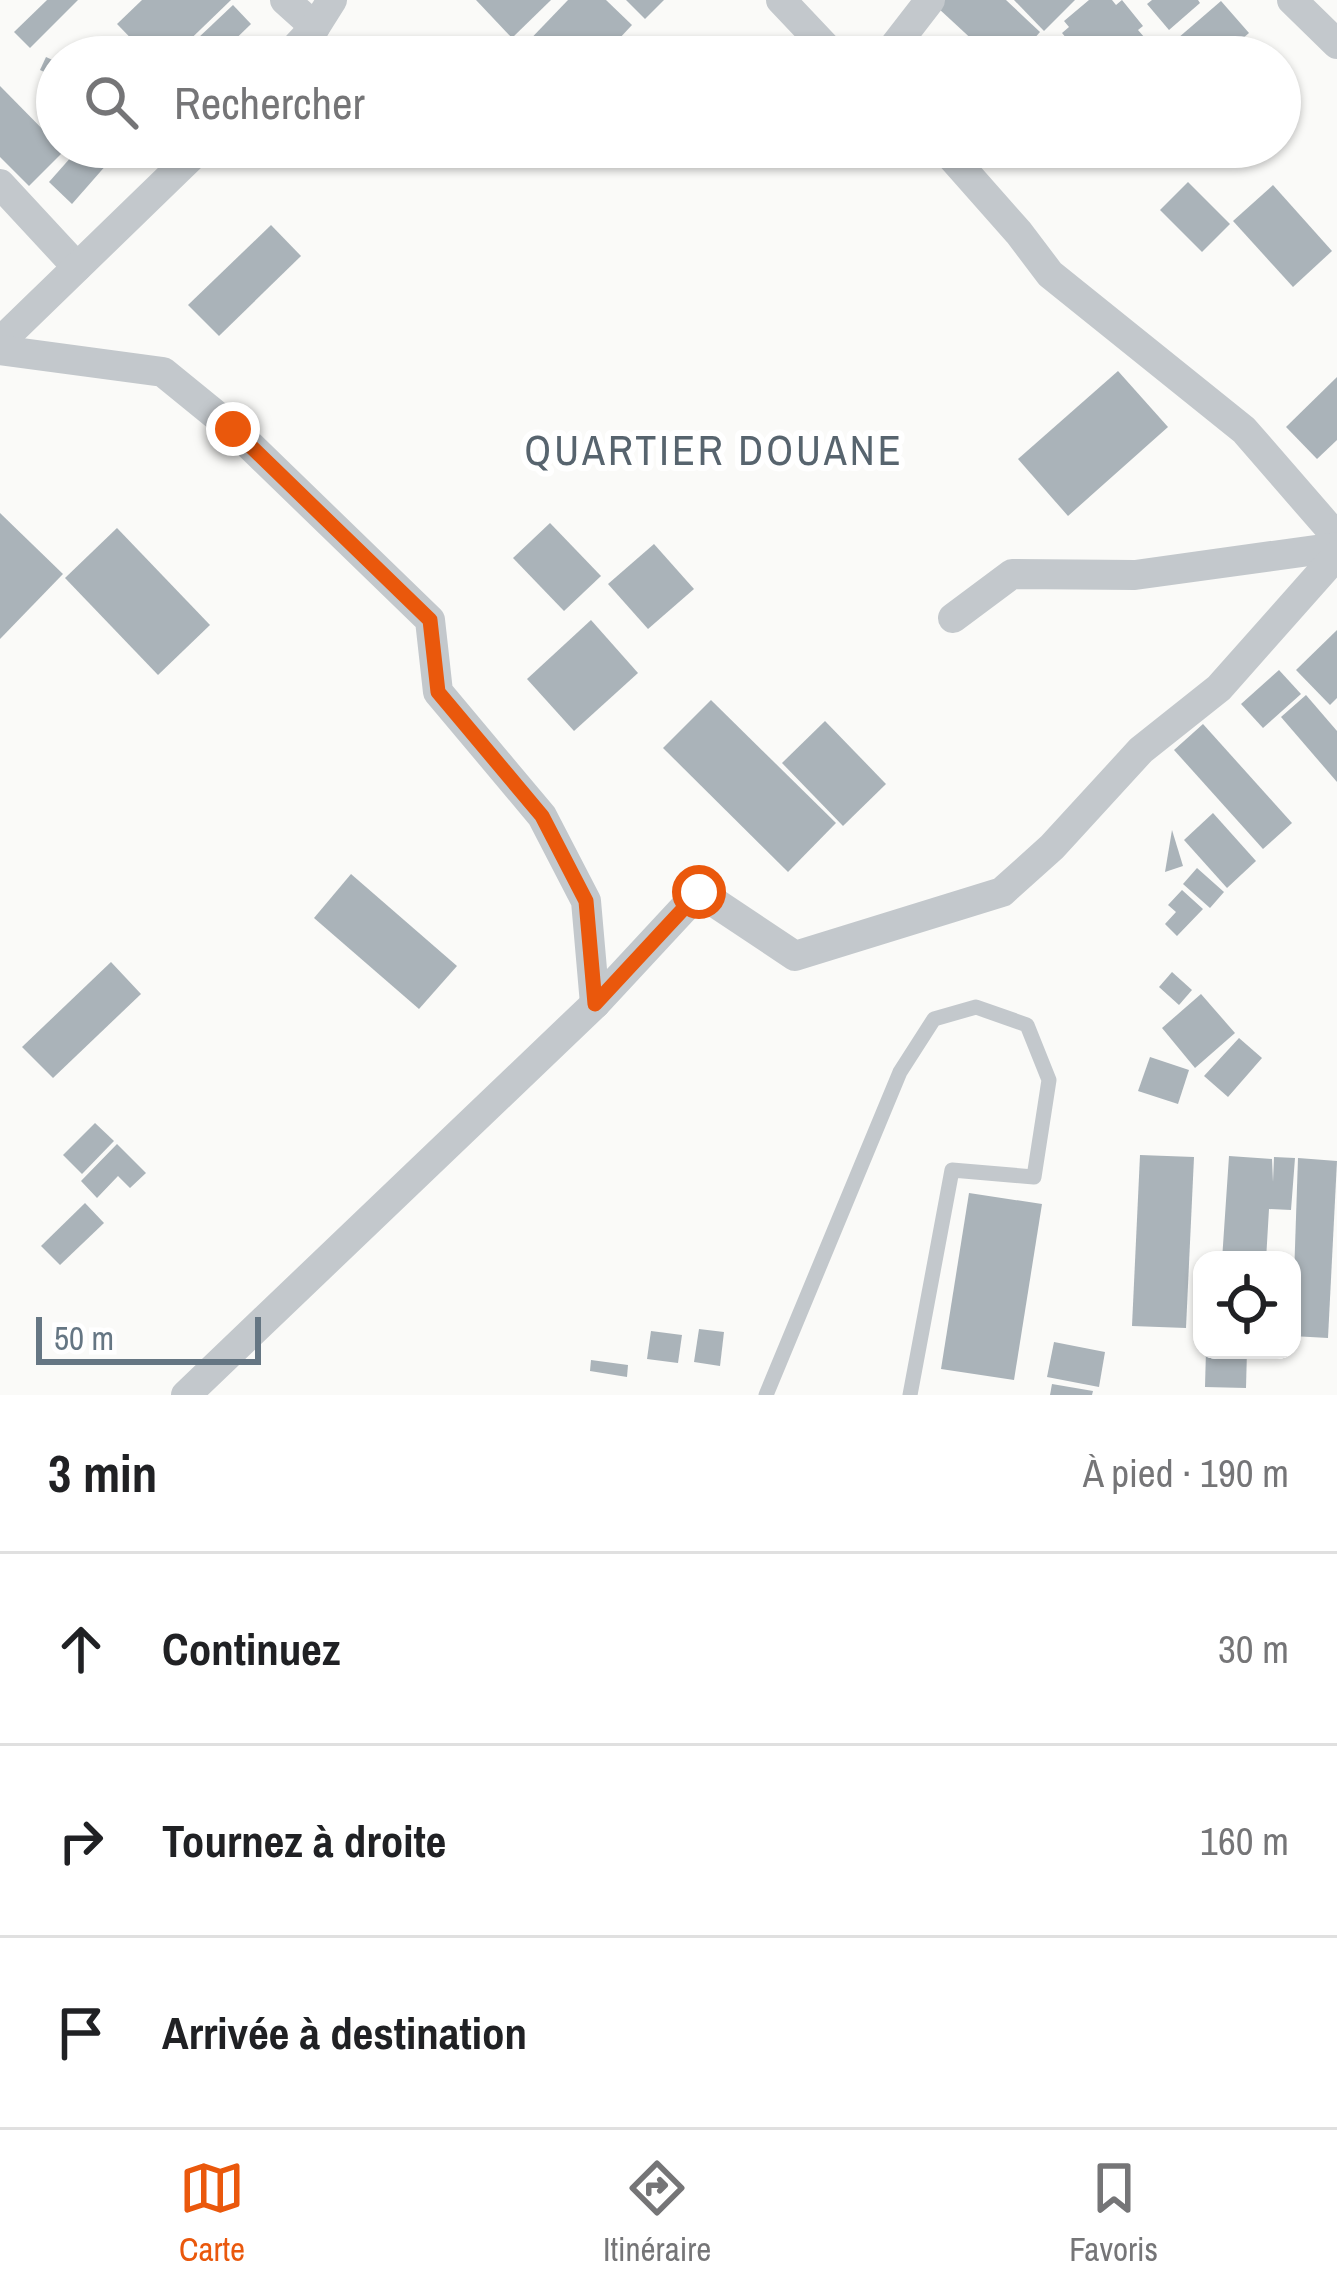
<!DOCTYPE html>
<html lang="fr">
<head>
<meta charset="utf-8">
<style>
	body { margin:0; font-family:"Archivo Narrow",sans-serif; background:#f6f6f6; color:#202124 }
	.controls { position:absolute; right:36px; bottom:36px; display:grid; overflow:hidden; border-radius:24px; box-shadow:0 3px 9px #0004 }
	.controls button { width:108px; height:108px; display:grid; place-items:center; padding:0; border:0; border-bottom:3px solid #e0e0e0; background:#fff; color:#202124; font:60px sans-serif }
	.scale { position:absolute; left:36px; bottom:30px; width:225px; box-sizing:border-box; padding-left:12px; border:6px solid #657683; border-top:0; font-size:33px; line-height:42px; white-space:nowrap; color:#657683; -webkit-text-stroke:9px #fff; paint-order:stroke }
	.stop { position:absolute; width:36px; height:36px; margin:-27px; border:9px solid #ea580c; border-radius:50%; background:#fff }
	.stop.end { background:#ea580c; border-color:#fff; box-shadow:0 3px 12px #0008 }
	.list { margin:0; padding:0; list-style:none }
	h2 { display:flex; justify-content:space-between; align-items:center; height:156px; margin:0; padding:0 48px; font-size:51px }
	h2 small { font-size:39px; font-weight:400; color:#757577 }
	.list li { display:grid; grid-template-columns:78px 1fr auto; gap:36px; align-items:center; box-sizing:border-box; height:192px; padding:0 48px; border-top:3px solid #e0e0e0 }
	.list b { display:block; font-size:45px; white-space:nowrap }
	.list em { font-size:39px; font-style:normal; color:#757577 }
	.icon { flex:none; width:66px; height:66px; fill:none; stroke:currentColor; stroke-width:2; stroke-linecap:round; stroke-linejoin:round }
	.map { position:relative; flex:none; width:1337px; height:1395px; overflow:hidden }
	.search { position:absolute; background:#fff; box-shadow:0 3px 9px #0004; left:36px; right:36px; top:36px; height:132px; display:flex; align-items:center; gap:30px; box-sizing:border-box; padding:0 42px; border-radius:66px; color:#757577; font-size:45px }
	.sheet { height:732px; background:#fff }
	nav { display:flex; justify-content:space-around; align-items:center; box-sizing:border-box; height:168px; border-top:3px solid #e0e0e0; background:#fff; font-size:33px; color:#757577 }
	nav a { display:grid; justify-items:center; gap:6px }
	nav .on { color:#ea580c }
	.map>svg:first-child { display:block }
</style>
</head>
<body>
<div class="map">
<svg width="1337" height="1395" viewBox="0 0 1337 1395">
	<rect width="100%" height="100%" fill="#fafaf8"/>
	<g fill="#aab3b9">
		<path d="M 47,0 L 78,0 L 30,48 L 14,32 Z"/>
		<path d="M 142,0 L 231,0 L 172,57 L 149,57 L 117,24 Z"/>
		<path d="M 476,0 L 551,0 L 512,38 Z"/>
		<path d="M 568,0 L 606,0 L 632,25 L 602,57 L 526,57 L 519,51 Z"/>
		<path d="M 626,0 L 664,0 L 645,19 Z"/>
		<path d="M 945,0 L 1006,0 L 1040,32 L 1018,57 L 991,57 L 938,8 Z"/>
		<path d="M 1014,0 L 1075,0 L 1044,31 Z"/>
		<path d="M 1089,0 L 1112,0 L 1116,5 L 1122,0 L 1143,26 L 1138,30 L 1151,45 L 1137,57 L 1071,57 L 1060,44 L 1067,39 L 1062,33 L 1069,27 L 1064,21 Z"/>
		<path d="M 1152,0 L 1198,0 L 1200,3 L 1169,30 L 1147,4 Z"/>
		<path d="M 1221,1 L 1249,33 L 1221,57 L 1156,57 Z"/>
		<path d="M 233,5 L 251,24 L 217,57 L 178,57 Z"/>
		<path d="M 93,41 L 128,57 L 86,57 Z"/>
		<path d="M 46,57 L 57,62 L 57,78 L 40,70 Z"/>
		<path d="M 0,86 L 64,151 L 29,186 L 0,157 Z"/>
		<path d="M 80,147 L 106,147 L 115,155 L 72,204 L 49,182 Z"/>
		<path d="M 1188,182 L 1230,224 L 1202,252 L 1160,210 Z"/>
		<path d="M 1273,185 L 1332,251 L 1293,287 L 1233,221 Z"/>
		<path d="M 271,225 L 301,256 L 219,336 L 188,305 Z"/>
		<path d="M 1118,371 L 1168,427 L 1068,516 L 1018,459 Z"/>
		<path d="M 1337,377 L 1337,440 L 1317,459 L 1286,427 Z"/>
		<path d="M 0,513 L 63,574 L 0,639 Z"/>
		<path d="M 550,523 L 601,576 L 564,611 L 513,558 Z"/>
		<path d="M 117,528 L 210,625 L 158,675 L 65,578 Z"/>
		<path d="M 654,544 L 694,589 L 648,629 L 608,584 Z"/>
		<path d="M 591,620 L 638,673 L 574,731 L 527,679 Z"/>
		<path d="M 1337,630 L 1337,698 L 1330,705 L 1296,670 Z"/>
		<path d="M 1279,670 L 1301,694 L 1263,728 L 1241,704 Z"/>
		<path d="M 1306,695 L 1337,731 L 1337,782 L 1281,717 Z"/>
		<path d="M 711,700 L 836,823 L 788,872 L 663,748 Z"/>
		<path d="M 825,721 L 886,784 L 843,826 L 782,763 Z"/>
		<path d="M 1203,724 L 1292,823 L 1263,849 L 1174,750 Z"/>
		<path d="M 1213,813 L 1256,861 L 1227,888 L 1184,840 Z"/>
		<path d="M 1172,830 L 1183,866 L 1165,872 Z"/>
		<path d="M 1197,868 L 1224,892 L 1210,908 L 1183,884 Z"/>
		<path d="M 351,874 L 457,966 L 419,1009 L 314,918 Z"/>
		<path d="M 1182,890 L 1203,909 L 1177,936 L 1165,924 L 1176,912 L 1168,905 Z"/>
		<path d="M 111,962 L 141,994 L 53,1078 L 22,1047 Z"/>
		<path d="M 1172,972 L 1192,990 L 1179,1005 L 1159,987 Z"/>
		<path d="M 1201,994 L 1235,1033 L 1195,1068 L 1162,1028 Z"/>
		<path d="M 1239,1038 L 1262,1058 L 1228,1097 L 1204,1076 Z"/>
		<path d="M 1150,1057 L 1189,1070 L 1178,1104 L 1138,1091 Z"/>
		<path d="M 95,1123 L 114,1141 L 82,1174 L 63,1155 Z"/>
		<path d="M 117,1144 L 146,1173 L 130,1188 L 118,1176 L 97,1198 L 81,1181 Z"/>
		<path d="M 1140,1155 L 1194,1157 L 1186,1328 L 1132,1326 Z"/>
		<path d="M 1229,1156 L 1272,1159 L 1273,1182 L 1274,1157 L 1295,1158 L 1291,1210 L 1269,1209 L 1266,1260 L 1222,1260 Z"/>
		<path d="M 1298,1158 L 1337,1161 L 1328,1338 L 1292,1336 Z"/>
		<path d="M 969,1193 L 1042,1204 L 1014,1380 L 941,1369 Z"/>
		<path d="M 85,1203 L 104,1223 L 60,1265 L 41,1246 Z"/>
		<path d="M 699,1329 L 724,1332 L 720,1366 L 694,1362 Z"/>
		<path d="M 651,1331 L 682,1335 L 678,1363 L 647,1359 Z"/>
		<path d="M 1054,1342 L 1105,1352 L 1099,1387 L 1047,1377 Z"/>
		<path d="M 1206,1350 L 1247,1350 L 1246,1388 L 1205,1387 Z"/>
		<path d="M 591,1360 L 628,1365 L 627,1377 L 590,1371 Z"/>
		<path d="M 1052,1384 L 1093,1391 L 1092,1395 L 1050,1395 Z"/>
	</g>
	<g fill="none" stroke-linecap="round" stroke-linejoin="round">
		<path stroke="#c3c8cc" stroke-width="15" d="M 766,1395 L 900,1072 L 934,1019 L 976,1007 L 1027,1025 L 1049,1080 L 1034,1177 L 952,1170 L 910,1395"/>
		<g stroke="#c3c8cc" stroke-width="30">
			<path d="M 285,0 L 315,27"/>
			<path d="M 781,0 L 835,57"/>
			<path d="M 1292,0 L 1337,44"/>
			<path d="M 287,57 L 315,27 L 332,0"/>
			<path d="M 886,57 L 930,0"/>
			<path d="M 943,147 L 1019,233 L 1050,274 L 1244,430 L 1337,537"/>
			<path d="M 0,184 L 77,267"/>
			<path d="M 0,342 L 201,147"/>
			<path d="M 0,350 L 163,372 L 233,429 L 430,620 L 438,692 L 542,816 L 586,901 L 595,1004"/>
			<path d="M 953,618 L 1012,574 L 1135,575 L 1337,547"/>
			<path d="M 186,1395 L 595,1004 L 699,892 L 795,956 L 1002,892 L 1052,847 L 1141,750 L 1219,688 L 1337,555"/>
		</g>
	</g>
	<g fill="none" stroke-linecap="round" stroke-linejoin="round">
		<path stroke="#ea580c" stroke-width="15" d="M 233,429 L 430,620 L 438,692 L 542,816 L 586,901 L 595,1004 L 699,892"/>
	</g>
	<g text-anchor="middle" stroke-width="12" stroke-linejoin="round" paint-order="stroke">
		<g font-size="42" letter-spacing="3" fill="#57646e" stroke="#fff">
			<text x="714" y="465">QUARTIER DOUANE</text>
		</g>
	</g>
</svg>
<div class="controls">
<button><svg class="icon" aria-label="locate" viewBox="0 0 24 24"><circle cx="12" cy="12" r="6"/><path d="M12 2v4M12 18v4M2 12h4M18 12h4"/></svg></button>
</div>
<div class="scale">50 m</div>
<div class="stop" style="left:699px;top:892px"></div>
<div class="stop end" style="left:233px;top:429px"></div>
<div class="search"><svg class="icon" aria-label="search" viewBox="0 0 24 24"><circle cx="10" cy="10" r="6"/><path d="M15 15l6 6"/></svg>Rechercher</div>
</div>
<section class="sheet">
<h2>3 min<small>À pied · 190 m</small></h2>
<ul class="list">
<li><svg class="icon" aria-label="ahead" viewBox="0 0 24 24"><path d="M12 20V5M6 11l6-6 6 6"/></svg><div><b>Continuez</b></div><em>30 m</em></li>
<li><svg class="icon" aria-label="right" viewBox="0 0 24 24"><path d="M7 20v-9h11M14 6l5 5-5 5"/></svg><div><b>Tournez à droite</b></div><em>160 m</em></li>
<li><svg class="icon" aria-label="arrive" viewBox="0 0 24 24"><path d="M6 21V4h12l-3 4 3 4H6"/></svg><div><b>Arrivée à destination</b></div></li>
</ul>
</section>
<nav>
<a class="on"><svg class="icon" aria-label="map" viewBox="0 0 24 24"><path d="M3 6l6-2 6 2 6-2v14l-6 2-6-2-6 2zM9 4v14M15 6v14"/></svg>Carte</a>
<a><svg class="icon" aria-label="directions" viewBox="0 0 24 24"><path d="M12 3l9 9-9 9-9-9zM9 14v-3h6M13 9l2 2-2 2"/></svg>Itinéraire</a>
<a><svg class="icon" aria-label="saved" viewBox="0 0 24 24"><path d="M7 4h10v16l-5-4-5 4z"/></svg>Favoris</a>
</nav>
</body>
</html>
